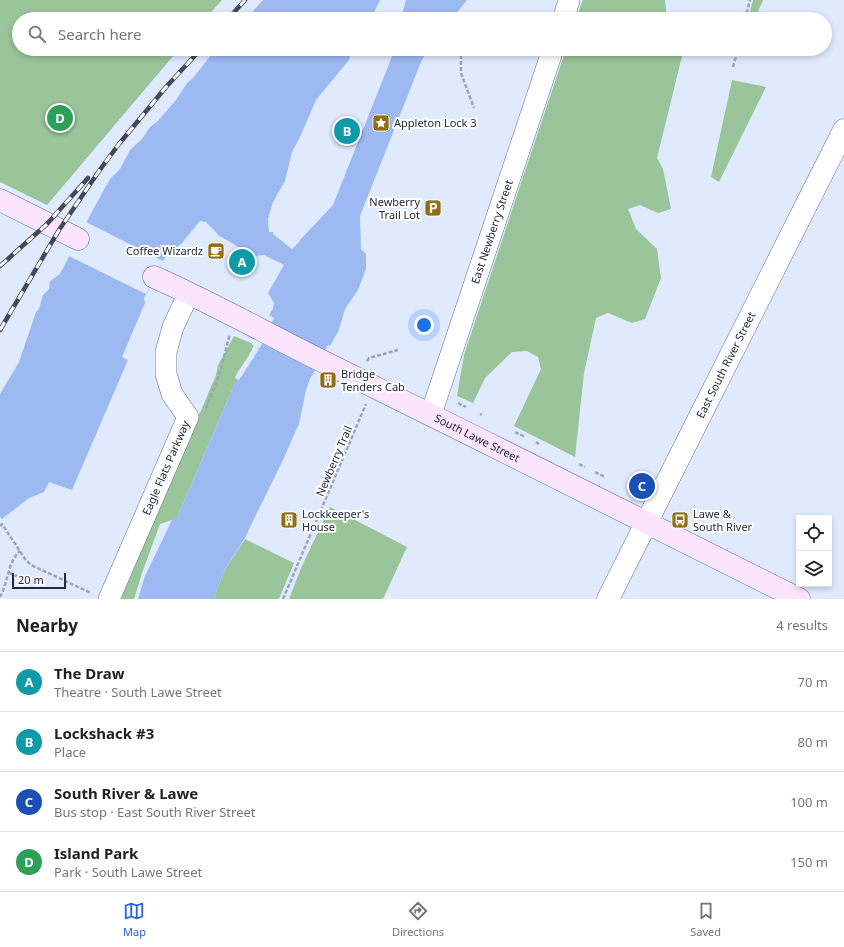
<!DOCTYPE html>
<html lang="en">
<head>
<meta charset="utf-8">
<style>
	body { margin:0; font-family:"Noto Sans",sans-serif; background:#f2f2f2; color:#202124 }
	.controls { position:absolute; right:12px; bottom:12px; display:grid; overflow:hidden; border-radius:0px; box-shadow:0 2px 6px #0003 }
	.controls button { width:36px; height:36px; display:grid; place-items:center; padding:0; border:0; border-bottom:1px solid #e0e0e0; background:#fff; color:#202124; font:20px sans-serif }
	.scale { position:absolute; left:12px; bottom:10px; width:54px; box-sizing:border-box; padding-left:4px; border:2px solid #242a37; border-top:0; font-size:11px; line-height:14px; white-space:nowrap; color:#242a37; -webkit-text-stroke:3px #fff; paint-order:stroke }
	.you { position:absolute; left:424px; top:325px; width:14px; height:14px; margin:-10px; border:3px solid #fff; border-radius:50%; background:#1a73e8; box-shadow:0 0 0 6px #1a73e833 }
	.badge { display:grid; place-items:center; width:26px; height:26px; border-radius:50%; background:#2563eb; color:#fff; font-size:13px; font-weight:700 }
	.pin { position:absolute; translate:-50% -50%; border:2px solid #fff; box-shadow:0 1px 4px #0006 }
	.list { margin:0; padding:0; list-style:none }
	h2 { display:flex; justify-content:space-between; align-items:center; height:52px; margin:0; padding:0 16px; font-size:17px }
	h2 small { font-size:13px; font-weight:400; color:#757577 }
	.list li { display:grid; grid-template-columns:26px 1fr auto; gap:12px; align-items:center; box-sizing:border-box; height:60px; padding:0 16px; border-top:1px solid #e0e0e0 }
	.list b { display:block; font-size:15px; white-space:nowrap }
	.list p { margin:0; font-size:13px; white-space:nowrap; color:#757577 }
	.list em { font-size:13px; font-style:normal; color:#757577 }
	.icon { flex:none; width:22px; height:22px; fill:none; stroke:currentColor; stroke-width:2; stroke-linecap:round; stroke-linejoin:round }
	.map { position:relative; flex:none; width:844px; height:599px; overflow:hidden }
	.search { position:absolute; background:#fff; box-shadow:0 2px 6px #0003; left:12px; right:12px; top:12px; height:44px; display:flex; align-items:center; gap:10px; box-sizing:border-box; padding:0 14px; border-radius:22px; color:#757577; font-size:15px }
	.sheet { height:292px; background:#fff }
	nav { display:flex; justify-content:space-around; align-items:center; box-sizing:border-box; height:56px; border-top:1px solid #e0e0e0; background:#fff; font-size:11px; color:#757577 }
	nav a { display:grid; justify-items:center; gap:2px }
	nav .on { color:#2563eb }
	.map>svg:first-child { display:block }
</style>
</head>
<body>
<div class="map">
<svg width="844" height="599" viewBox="0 0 844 599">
	<rect width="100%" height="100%" fill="#dfeaff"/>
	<g fill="#9ac499">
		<path d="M 0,0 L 222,0 L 205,19 L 19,19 L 19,49 L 179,49 L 47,205 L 0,182 Z"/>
		<path d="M 583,0 L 665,0 L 667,19 L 576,19 Z"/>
		<path d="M 753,0 L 763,0 L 755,19 L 748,19 Z"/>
		<path d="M 566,49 L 678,49 L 682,56 L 657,158 L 663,169 L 671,209 L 658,213 L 640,205 L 628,209 L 636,229 L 657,249 L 661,278 L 645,319 L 632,323 L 608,313 L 596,318 L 584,373 L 575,457 L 514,426 L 541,369 L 538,357 L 527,351 L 512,352 L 485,378 L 473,403 L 457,396 L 464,355 L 523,177 Z"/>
		<path d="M 732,80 L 766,87 L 719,182 L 711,177 Z"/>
		<path d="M 234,336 L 251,343 L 255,347 L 238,376 L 177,518 L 136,599 L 120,599 L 203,406 L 216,375 L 218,365 Z"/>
		<path d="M 330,507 L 407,547 L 383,599 L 289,599 L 301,568 Z"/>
		<path d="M 245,539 L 294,563 L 279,599 L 214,599 L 223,573 Z"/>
	</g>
	<g fill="#9db9f2">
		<path d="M 263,0 L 380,0 L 371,19 L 246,19 Z"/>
		<path d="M 406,0 L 467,0 L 452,19 L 401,19 Z"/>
		<path d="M 216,49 L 358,49 L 350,72 L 332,86 L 308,133 L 275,209 L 273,234 L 292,249 L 300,241 L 300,240 L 333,205 L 395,49 L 428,49 L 421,62 L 360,216 L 361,249 L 366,254 L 366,269 L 358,290 L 345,309 L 339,330 L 330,346 L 328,345 L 313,374 L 316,375 L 304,421 L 258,517 L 223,573 L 214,599 L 136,599 L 163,523 L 177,518 L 238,376 L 255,347 L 260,348 L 274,318 L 269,315 L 273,309 L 274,303 L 268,293 L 284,265 L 264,255 L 254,256 L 218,235 L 213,229 L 206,222 L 200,221 L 182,243 L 172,251 L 164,259 L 147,293 L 144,298 L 145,303 L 122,357 L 128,360 L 72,490 L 49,482 L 44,492 L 29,498 L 2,519 L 0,517 L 0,394 L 19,362 L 36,312 L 39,309 L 43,295 L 49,289 L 50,281 L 60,274 L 95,206 L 110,179 L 120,169 L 130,150 L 142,139 L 150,127 L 158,121 L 176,100 L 187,83 L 192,79 Z"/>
	</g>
	<g fill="#dfeaff">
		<path d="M 352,49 L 360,49 L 350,72 L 343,80 L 333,87 L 309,134 L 296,176 L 277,209 L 275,232 L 269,232 L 268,219 L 273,202 L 285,181 L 292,152 L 301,135 L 316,100 L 349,60 Z"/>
		<path d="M 86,222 L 163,261 L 146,294 L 69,256 Z"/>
		<path d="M 254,345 L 259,349 L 239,380 L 235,378 L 237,373 L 248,357 Z"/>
		<path d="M 313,374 L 317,376 L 305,421 L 293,454 L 260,518 L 252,531 L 245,539 L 250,527 L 284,458 L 293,437 L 299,424 L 306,390 L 310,379 Z"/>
		<path d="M 172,520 L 145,576 L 138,599 L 134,599 L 142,573 L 160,524 Z"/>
	</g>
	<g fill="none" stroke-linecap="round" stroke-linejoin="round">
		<g stroke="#61708e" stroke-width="22">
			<g id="minor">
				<path d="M 563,19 L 569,1"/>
				<path id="s1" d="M 431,414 L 553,49"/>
				<path id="s2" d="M 109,599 L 188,417 L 172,394 L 166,374 L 166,352 L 173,327 L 189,293"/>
			</g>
		</g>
		<g stroke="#61708e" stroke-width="23">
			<g id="tertiary">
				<path id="s3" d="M 608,599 L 844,130"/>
			</g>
		</g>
		<g stroke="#61708e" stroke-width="23">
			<g id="secondary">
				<path d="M 0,200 L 78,239"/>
				<path id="s4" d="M 154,277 C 213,303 269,335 326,363 C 484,441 641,520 799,599"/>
			</g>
		</g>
		<g stroke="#9ca5b7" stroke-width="2.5" stroke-dasharray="4 2" stroke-linecap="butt">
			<path d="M 455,15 L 456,19"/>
			<path d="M 745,19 L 750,0"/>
			<path d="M 461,49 L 461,73 L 474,108"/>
			<path d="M 733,67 L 738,49"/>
			<path d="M 367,361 L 369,358 L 398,350"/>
			<path d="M 458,403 L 466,407"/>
			<path d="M 206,408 L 220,373 L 229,337 L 231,335"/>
			<path d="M 480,414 L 482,415"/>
			<path d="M 515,432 L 525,437"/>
			<path d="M 536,442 L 539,444"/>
			<path d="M 579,464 L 585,467"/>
			<path d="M 595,472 L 605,477"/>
			<path d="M 0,526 L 2,524 L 25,559 L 31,565 L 91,593"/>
			<path d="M 9,573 L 22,578"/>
			<path d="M 0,597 C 8,583 8,561 20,551"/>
			<path d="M 283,599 L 366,404"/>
		</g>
		<use href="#minor" stroke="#fff" stroke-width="21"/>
		<use href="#tertiary" stroke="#fff" stroke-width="22"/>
		<use href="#secondary" stroke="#fbe5fd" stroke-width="22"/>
		<g stroke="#434958" stroke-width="4.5">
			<g id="rail">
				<path d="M 228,19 L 245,0"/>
				<path d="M 0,266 L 47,224 L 88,178"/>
				<path d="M 0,330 L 59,230 L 99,171 L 119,144 L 166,87 L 201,49"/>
			</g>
		</g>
		<use href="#rail" stroke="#fff" stroke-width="3" stroke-dasharray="9" stroke-linecap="butt"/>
	</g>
	<defs>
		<g id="sight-square" transform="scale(0.9)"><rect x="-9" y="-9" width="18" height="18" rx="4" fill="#926e15" stroke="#fff"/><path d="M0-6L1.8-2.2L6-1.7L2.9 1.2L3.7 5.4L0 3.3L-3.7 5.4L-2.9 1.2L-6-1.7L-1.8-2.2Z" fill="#fff"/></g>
		<g id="parking-square" transform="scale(0.9)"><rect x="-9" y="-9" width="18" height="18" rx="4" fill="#926e15" stroke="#fff"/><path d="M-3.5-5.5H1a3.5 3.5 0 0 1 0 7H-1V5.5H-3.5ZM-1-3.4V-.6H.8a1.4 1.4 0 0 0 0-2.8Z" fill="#fff"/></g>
		<g id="cafe-square" transform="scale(0.9)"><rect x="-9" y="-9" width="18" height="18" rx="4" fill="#926e15" stroke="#fff"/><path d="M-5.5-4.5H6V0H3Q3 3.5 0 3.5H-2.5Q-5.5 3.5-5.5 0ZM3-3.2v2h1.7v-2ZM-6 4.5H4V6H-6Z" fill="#fff"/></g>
		<g id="building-square" transform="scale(0.9)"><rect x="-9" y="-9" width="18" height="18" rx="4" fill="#926e15" stroke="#fff"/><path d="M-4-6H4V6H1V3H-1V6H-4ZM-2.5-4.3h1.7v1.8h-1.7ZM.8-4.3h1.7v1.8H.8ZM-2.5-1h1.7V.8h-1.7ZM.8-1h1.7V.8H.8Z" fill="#fff"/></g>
		<g id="bus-square" transform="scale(0.9)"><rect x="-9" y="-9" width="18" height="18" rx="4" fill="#926e15" stroke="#fff"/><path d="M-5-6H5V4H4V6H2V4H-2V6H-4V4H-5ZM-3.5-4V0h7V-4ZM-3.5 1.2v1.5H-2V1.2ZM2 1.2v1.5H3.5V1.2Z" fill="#fff"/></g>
	</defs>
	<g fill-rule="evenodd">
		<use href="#sight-square" x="381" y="123"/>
		<use href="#parking-square" x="433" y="208"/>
		<use href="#cafe-square" x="216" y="251"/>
		<use href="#building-square" x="328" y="380"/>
		<use href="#building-square" x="289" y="520"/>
		<use href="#bus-square" x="680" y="520"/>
	</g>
	<g text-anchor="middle" stroke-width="4" stroke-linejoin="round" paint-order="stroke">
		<g font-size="11" fill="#242a37" stroke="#fff" text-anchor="start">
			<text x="394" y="127">Appleton Lock 3</text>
			<text x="420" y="206" text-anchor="end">Newberry<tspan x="420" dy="13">Trail Lot</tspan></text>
			<text x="203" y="255" text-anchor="end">Coffee Wizardz</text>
			<text x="341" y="378">Bridge<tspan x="341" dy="13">Tenders Cab</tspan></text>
			<text x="302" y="518">Lockkeeper's<tspan x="302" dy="13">House</tspan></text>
			<text x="693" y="518">Lawe &amp;<tspan x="693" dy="13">South River</tspan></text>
		</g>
		<g font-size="11" fill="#242a37" stroke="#fff">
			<text dy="4" stroke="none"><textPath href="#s1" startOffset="192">East Newberry Street</textPath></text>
			<text dy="4" stroke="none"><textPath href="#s3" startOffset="262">East South River Street</textPath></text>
			<text dy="4" stroke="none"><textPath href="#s4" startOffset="361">South Lawe Street</textPath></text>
			<text transform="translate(334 461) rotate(-67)" y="4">Newberry Trail</text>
			<text dy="4" stroke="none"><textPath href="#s2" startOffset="143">Eagle Flats Parkway</textPath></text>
		</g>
	</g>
</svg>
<div class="controls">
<button><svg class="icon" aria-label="locate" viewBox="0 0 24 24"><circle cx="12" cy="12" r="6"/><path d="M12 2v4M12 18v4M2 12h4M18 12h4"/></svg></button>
<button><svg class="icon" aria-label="layers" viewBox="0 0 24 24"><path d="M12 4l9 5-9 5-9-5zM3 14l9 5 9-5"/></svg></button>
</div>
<div class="scale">20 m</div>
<div class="you"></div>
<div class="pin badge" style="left:242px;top:262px;background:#0f9aa8">A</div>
<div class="pin badge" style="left:347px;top:131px;background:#0f9aa8">B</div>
<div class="pin badge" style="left:642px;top:486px;background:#1a4fb4">C</div>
<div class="pin badge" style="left:60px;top:118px;background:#2e9e5b">D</div>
<div class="search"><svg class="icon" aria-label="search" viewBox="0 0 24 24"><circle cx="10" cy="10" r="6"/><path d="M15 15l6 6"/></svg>Search here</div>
</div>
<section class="sheet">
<h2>Nearby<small>4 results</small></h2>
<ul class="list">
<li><span class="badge" style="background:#0f9aa8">A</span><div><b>The Draw</b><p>Theatre · South Lawe Street</p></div><em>70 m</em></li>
<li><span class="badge" style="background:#0f9aa8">B</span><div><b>Lockshack #3</b><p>Place</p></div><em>80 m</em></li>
<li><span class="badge" style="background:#1a4fb4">C</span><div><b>South River &amp; Lawe</b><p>Bus stop · East South River Street</p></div><em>100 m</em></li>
<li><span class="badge" style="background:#2e9e5b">D</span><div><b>Island Park</b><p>Park · South Lawe Street</p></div><em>150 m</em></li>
</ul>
</section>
<nav>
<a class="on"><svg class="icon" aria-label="map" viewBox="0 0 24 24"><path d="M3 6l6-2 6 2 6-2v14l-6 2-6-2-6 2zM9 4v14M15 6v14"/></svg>Map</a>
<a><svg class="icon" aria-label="directions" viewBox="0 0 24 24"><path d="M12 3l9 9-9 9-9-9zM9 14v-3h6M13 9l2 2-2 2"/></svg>Directions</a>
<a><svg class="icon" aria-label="saved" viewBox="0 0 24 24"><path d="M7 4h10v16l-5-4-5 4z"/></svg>Saved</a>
</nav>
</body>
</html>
